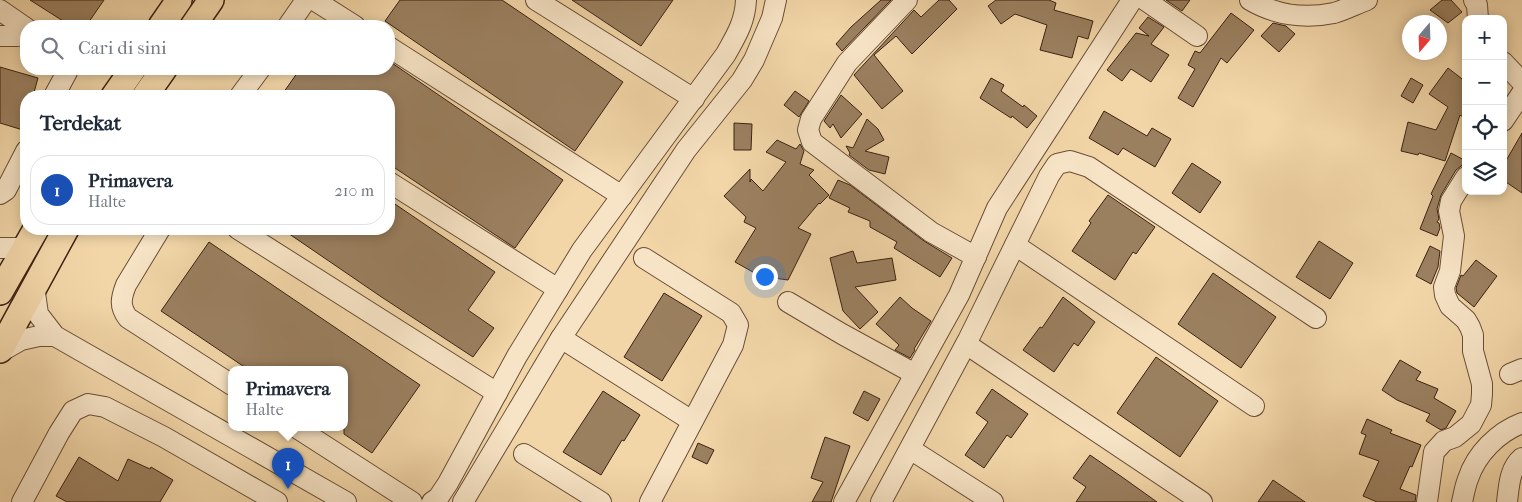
<!DOCTYPE html>
<html lang="id">
<head>
<meta charset="utf-8">
<style>
	body { margin:0; font-family:"IM FELL French Canon",serif; background:#f2f2f3; color:#1f2937 }
	.controls { position:absolute; right:15px; top:15px; display:grid; overflow:hidden; border-radius:10px; box-shadow:0 2px 12px #0003 }
	.controls button { width:45px; height:45px; display:grid; place-items:center; padding:0; border:0; border-bottom:1px solid #e0e1e3; background:#fff; color:#1f2937; font:25px sans-serif }
	.compass { position:absolute; left:1402px; top:15px; width:45px; height:45px; border-radius:50%; background:#fff; box-shadow:0 2px 12px #0003; rotate:199deg }
	.you { position:absolute; left:764px; top:276px; width:18px; height:18px; margin:-12px; border:4px solid #fff; border-radius:50%; background:#1a73e8; box-shadow:0 0 0 8px #1a73e833 }
	.badge { display:grid; place-items:center; width:32px; height:32px; border-radius:50%; background:#8f2418; color:#fff; font-size:16px; font-weight:700 }
	.pin { position:absolute; translate:-50% -41px; filter:drop-shadow(0 1px 2px #0008) }
	.pin::after { content:''; position:absolute; top:26px; width:18px; height:15px; background:inherit; clip-path:polygon(0 0,100% 0,50% 100%) }
	.popup { position:absolute; left:228px; top:366px; width:120px; height:65px; box-sizing:border-box; display:grid; place-content:center; border-radius:10px; background:#fff; filter:drop-shadow(0 1px 4px #0005); font-size:16px; white-space:nowrap; color:#747a83 }
	.popup b { font-size:19px; color:#1f2937 }
	.popup::after { content:''; position:absolute; left:50%; top:100%; margin-left:-10px; border:10px solid transparent; border-top-color:#fff }
	.list { margin:0; padding:0; list-style:none }
	h2 { display:flex; justify-content:space-between; align-items:center; height:65px; margin:0; padding:0 20px; font-size:21px }
	h2 small { font-size:16px; font-weight:400; color:#747a83 }
	.list li { display:grid; grid-template-columns:32px 1fr auto; gap:15px; align-items:center; box-sizing:border-box; height:70px; margin:0 10px 10px; padding:0 10px; border:1px solid #e0e1e3; border-radius:20px }
	.list b { display:block; font-size:19px; white-space:nowrap }
	.list p { margin:0; font-size:16px; white-space:nowrap; color:#747a83 }
	.list em { font-size:16px; font-style:normal; color:#747a83 }
	.icon { flex:none; width:28px; height:28px; fill:none; stroke:currentColor; stroke-width:2; stroke-linecap:round; stroke-linejoin:round }
	.map { position:relative; flex:none; width:1522px; height:502px; overflow:hidden }
	.search { position:absolute; background:#fff; box-shadow:0 2px 12px #0003; left:20px; top:20px; width:375px; height:55px; display:flex; align-items:center; gap:12px; box-sizing:border-box; padding:0 18px; border-radius:20px; color:#747a83; font-size:19px }
	.panel { position:absolute; background:#fff; box-shadow:0 2px 12px #0003; left:20px; top:90px; width:375px; height:145px; border-radius:20px }
	.map>svg:first-child { display:block }
</style>
</head>
<body>
<div class="map">
<svg width="1522" height="502" viewBox="0 0 1522 502">
	<rect width="100%" height="100%" fill="#f2d6a8"/>
	<filter id="stains"><feTurbulence type="fractalNoise" baseFrequency=".004" numOctaves="4"/><feColorMatrix values="0 0 0 0 .2 0 0 0 0 .09 0 0 0 0 .02 0 0 0 .5 -.17"/></filter>
	<radialGradient id="worn" r=".72"><stop offset=".6" stop-color="#630" stop-opacity="0"/><stop offset="1" stop-color="#630" stop-opacity=".3"/></radialGradient>
	<g fill="#9b8060" stroke="#3c2212">
		<path d="M 30,0 L 104,0 L 86,26 L 71,26 Z"/>
		<path d="M 400,0 L 502,0 L 623,82 L 575,151 L 385,21 Z"/>
		<path d="M 572,0 L 673,0 L 641,46 Z"/>
		<path d="M 881,0 L 891,0 L 842,51 L 836,44 L 851,27 Z"/>
		<path d="M 939,0 L 949,0 L 957,9 L 912,54 L 896,36 L 874,55 L 903,91 L 882,109 L 854,75 L 914,10 L 921,17 Z"/>
		<path d="M 996,0 L 1049,0 L 1056,3 L 1054,10 L 1093,21 L 1088,39 L 1078,36 L 1072,58 L 1040,50 L 1047,25 L 1015,14 L 1001,24 L 988,6 Z"/>
		<path d="M 1166,0 L 1190,0 L 1182,11 Z"/>
		<path d="M 1442,0 L 1451,0 L 1462,12 L 1448,23 L 1430,10 Z"/>
		<path d="M 1231,13 L 1254,30 L 1227,63 L 1221,58 L 1193,107 L 1178,98 L 1195,69 L 1188,65 L 1195,51 L 1200,53 Z"/>
		<path d="M 1148,17 L 1164,27 L 1151,44 L 1169,55 L 1151,82 L 1131,69 L 1122,81 L 1107,70 L 1136,33 L 1149,36 L 1139,28 Z"/>
		<path d="M 1273,23 L 1286,26 L 1295,34 L 1279,52 L 1261,36 Z"/>
		<path d="M 389,61 L 563,180 L 515,248 L 389,164 L 389,109 L 391,106 L 389,105 L 389,96 L 281,96 L 300,69 L 389,69 Z"/>
		<path d="M 0,67 L 38,78 L 33,96 L 26,96 L 26,119 L 23,130 L 0,123 Z"/>
		<path d="M 1448,68 L 1466,82 L 1466,119 L 1460,115 L 1445,161 L 1419,153 L 1418,155 L 1401,151 L 1408,122 L 1436,130 L 1448,107 L 1429,94 Z"/>
		<path d="M 991,78 L 1004,85 L 1001,91 L 1023,107 L 1024,105 L 1037,116 L 1027,128 L 1012,116 L 1011,118 L 980,98 Z"/>
		<path d="M 1411,78 L 1423,85 L 1413,103 L 1401,96 Z"/>
		<path d="M 795,91 L 809,101 L 799,117 L 784,105 Z"/>
		<path d="M 841,95 L 862,114 L 841,138 L 833,124 L 830,128 L 824,121 Z"/>
		<path d="M 1104,111 L 1147,136 L 1152,128 L 1171,139 L 1155,167 L 1123,148 L 1118,155 L 1089,138 Z"/>
		<path d="M 867,119 L 878,129 L 884,140 L 865,151 L 889,157 L 885,174 L 869,170 L 849,155 L 850,153 L 846,146 L 853,148 Z"/>
		<path d="M 734,123 L 752,124 L 751,150 L 734,150 Z"/>
		<path d="M 1522,133 L 1522,193 L 1503,180 L 1503,156 L 1507,159 Z"/>
		<path d="M 777,140 L 796,149 L 800,144 L 804,151 L 800,164 L 814,170 L 809,175 L 829,195 L 820,204 L 819,203 L 798,228 L 811,234 L 788,280 L 760,276 L 735,262 L 756,228 L 744,222 L 746,217 L 724,196 L 750,169 L 750,182 L 751,179 L 763,191 L 786,162 L 766,152 Z"/>
		<path d="M 1451,153 L 1466,161 L 1466,165 L 1461,166 L 1456,170 L 1441,195 L 1437,209 L 1439,219 L 1437,222 L 1439,223 L 1440,228 L 1437,236 L 1420,229 L 1433,196 L 1431,194 Z"/>
		<path d="M 1192,163 L 1221,182 L 1200,213 L 1172,193 Z"/>
		<path d="M 838,180 L 850,185 L 924,241 L 952,258 L 940,277 L 894,248 L 897,242 L 870,227 L 870,221 L 848,212 L 850,208 L 829,198 Z"/>
		<path d="M 1108,195 L 1155,227 L 1136,254 L 1133,252 L 1115,280 L 1072,251 L 1091,223 L 1089,221 Z"/>
		<path d="M 389,200 L 495,272 L 468,310 L 494,328 L 473,357 L 380,296 L 282,229 L 389,229 Z"/>
		<path d="M 1319,241 L 1353,263 L 1330,299 L 1296,277 Z"/>
		<path d="M 209,242 L 420,385 L 372,453 L 344,434 L 344,370 L 249,370 L 161,311 Z"/>
		<path d="M 1430,246 L 1440,251 L 1438,267 L 1431,284 L 1416,276 Z"/>
		<path d="M 853,251 L 857,263 L 892,258 L 896,280 L 855,287 L 878,312 L 860,329 L 843,311 L 830,258 Z"/>
		<path d="M 1476,260 L 1497,276 L 1474,307 L 1457,293 L 1456,288 L 1461,275 L 1463,276 Z"/>
		<path d="M 1213,273 L 1276,317 L 1241,368 L 1178,324 Z"/>
		<path d="M 664,293 L 702,316 L 662,381 L 624,357 Z"/>
		<path d="M 900,297 L 912,308 L 931,321 L 914,349 L 915,350 L 910,358 L 895,350 L 899,345 L 876,324 Z"/>
		<path d="M 1063,297 L 1095,322 L 1078,346 L 1074,343 L 1054,372 L 1023,350 L 1040,327 L 1042,328 Z"/>
		<path d="M 1156,357 L 1218,401 L 1180,457 L 1117,413 Z"/>
		<path d="M 1400,360 L 1421,372 L 1416,380 L 1438,389 L 1434,398 L 1456,411 L 1446,428 L 1441,430 L 1426,421 L 1430,414 L 1397,400 L 1382,390 Z"/>
		<path d="M 992,389 L 1028,414 L 1011,438 L 1007,435 L 984,468 L 965,455 L 988,422 L 976,413 Z"/>
		<path d="M 603,391 L 640,415 L 624,441 L 622,440 L 601,475 L 563,452 Z"/>
		<path d="M 864,391 L 880,399 L 868,421 L 853,413 Z"/>
		<path d="M 1367,419 L 1392,430 L 1390,433 L 1421,445 L 1412,467 L 1410,466 L 1400,489 L 1416,495 L 1415,502 L 1377,502 L 1363,496 L 1379,461 L 1359,454 L 1366,435 L 1361,433 Z"/>
		<path d="M 825,437 L 850,446 L 831,502 L 812,502 L 823,482 L 811,478 Z"/>
		<path d="M 698,443 L 714,450 L 707,464 L 692,457 Z"/>
		<path d="M 1090,455 L 1122,477 L 1157,502 L 1076,502 L 1086,487 L 1073,478 Z"/>
		<path d="M 79,457 L 118,481 L 128,459 L 150,469 L 151,467 L 173,480 L 160,502 L 67,502 L 56,496 Z"/>
		<path d="M 1273,480 L 1305,502 L 1258,502 Z"/>
	</g>
	<g fill="none" stroke-linecap="round" stroke-linejoin="round">
		<g stroke="#6a4f38" stroke-width="22">
			<g id="minor">
				<path d="M 314,0 L 355,26"/>
				<path d="M 536,0 L 694,99"/>
				<path d="M 907,0 L 847,63 L 811,119 L 808,130 L 812,142 L 931,232 L 976,257"/>
				<path d="M 1145,0 L 1197,36"/>
				<path d="M 1250,0 C 1275,15 1305,19 1334,13 C 1345,10 1356,4 1367,0"/>
				<path d="M 1474,0 L 1477,5 L 1478,19"/>
				<path d="M 0,10 L 26,28"/>
				<path d="M 288,26 L 306,0"/>
				<path d="M 0,36 L 17,36 L 26,32"/>
				<path d="M 389,47 L 622,196"/>
				<path d="M 1503,62 L 1522,82"/>
				<path d="M 54,96 L 67,72 L 67,69"/>
				<path d="M 240,96 L 260,69"/>
				<path d="M 1503,121 L 1522,93"/>
				<path d="M 389,182 L 558,289"/>
				<path d="M 0,194 L 6,190 L 26,151"/>
				<path d="M 160,229 L 126,285 C 121,298 119,306 128,318 L 232,385"/>
				<path d="M 238,229 L 497,393"/>
				<path d="M 1015,245 L 1254,406"/>
				<path d="M 0,248 L 26,248"/>
				<path d="M 644,258 L 731,313 L 738,325 L 733,345 L 650,502"/>
				<path d="M 34,286 L 38,314 L 55,336 L 346,502"/>
				<path d="M 788,302 L 842,334 L 915,374"/>
				<path d="M 561,338 L 692,421"/>
				<path d="M 966,344 L 1202,502"/>
				<path d="M 0,352 L 21,340 L 39,336 L 55,336"/>
				<path d="M 1510,374 L 1522,369"/>
				<path d="M 297,428 L 412,502"/>
				<path d="M 910,449 L 993,502"/>
				<path d="M 524,454 L 601,502"/>
				<path d="M 22,502 L 59,433 L 73,411 L 88,404 L 105,407 L 164,437 L 277,502"/>
				<path d="M 432,502 L 438,498 L 448,483 L 517,356 L 582,250 L 726,54 C 736,36 745,22 746,0"/>
				<path d="M 463,502 L 561,338 L 686,150 L 742,80 L 754,60 L 772,18 L 776,0"/>
				<path d="M 844,502 L 959,295 L 997,208 L 1132,0"/>
				<path d="M 881,502 L 968,340 L 1049,176 L 1057,164 L 1070,161 L 1089,167 L 1316,318"/>
				<path d="M 1427,502 L 1434,452 L 1444,441 L 1455,437 L 1471,424 L 1481,405 L 1482,394 L 1482,384 L 1473,351 L 1473,335 L 1470,327 L 1466,320 L 1450,306 L 1445,295 L 1444,287 L 1450,271 L 1454,236 L 1449,211 L 1451,201 L 1466,177"/>
				<path d="M 1462,502 C 1464,494 1465,486 1468,479 C 1476,454 1498,432 1522,423"/>
				<path d="M 1507,502 C 1509,487 1509,469 1522,458"/>
			</g>
		</g>
		<g stroke="#3c2212" stroke-width="28">
			<g id="major">
				<path d="M 161,26 L 179,0"/>
				<path d="M 193,26 L 211,0"/>
				<path d="M 114,96 L 133,69"/>
				<path d="M 145,96 L 164,69"/>
				<path d="M 0,292 L 36,229"/>
				<path d="M 0,350 L 66,229"/>
			</g>
		</g>
		<use href="#minor" stroke="#f7e4c6" stroke-width="20"/>
		<use href="#major" stroke="#f2d6a8" stroke-width="25"/>
	</g>
	<rect width="100%" height="100%" filter="url(#stains)"/>
	<rect width="100%" height="100%" fill="url(#worn)"/>
</svg>
<div class="controls">
<button>+</button>
<button>−</button>
<button><svg class="icon" aria-label="locate" viewBox="0 0 24 24"><circle cx="12" cy="12" r="6"/><path d="M12 2v4M12 18v4M2 12h4M18 12h4"/></svg></button>
<button><svg class="icon" aria-label="layers" viewBox="0 0 24 24"><path d="M12 4l9 5-9 5-9-5zM3 14l9 5 9-5"/></svg></button>
</div>
<svg class="compass" viewBox="-18 -18 36 36"><path d="M0-13l5 13h-10z" fill="#e53935"/><path d="M0 13l5-13h-10z" fill="#747a83"/></svg>
<div class="you"></div>
<div class="pin badge" style="left:288px;top:489px;background:#1a4fb4">1</div>
<div class="popup"><b>Primavera</b>Halte</div>
<div class="search"><svg class="icon" aria-label="search" viewBox="0 0 24 24"><circle cx="10" cy="10" r="6"/><path d="M15 15l6 6"/></svg>Cari di sini</div>
<section class="panel">
<h2>Terdekat<small></small></h2>
<ul class="list">
<li><span class="badge" style="background:#1a4fb4">1</span><div><b>Primavera</b><p>Halte</p></div><em>210 m</em></li>
</ul>
</section>
</div>
</body>
</html>
